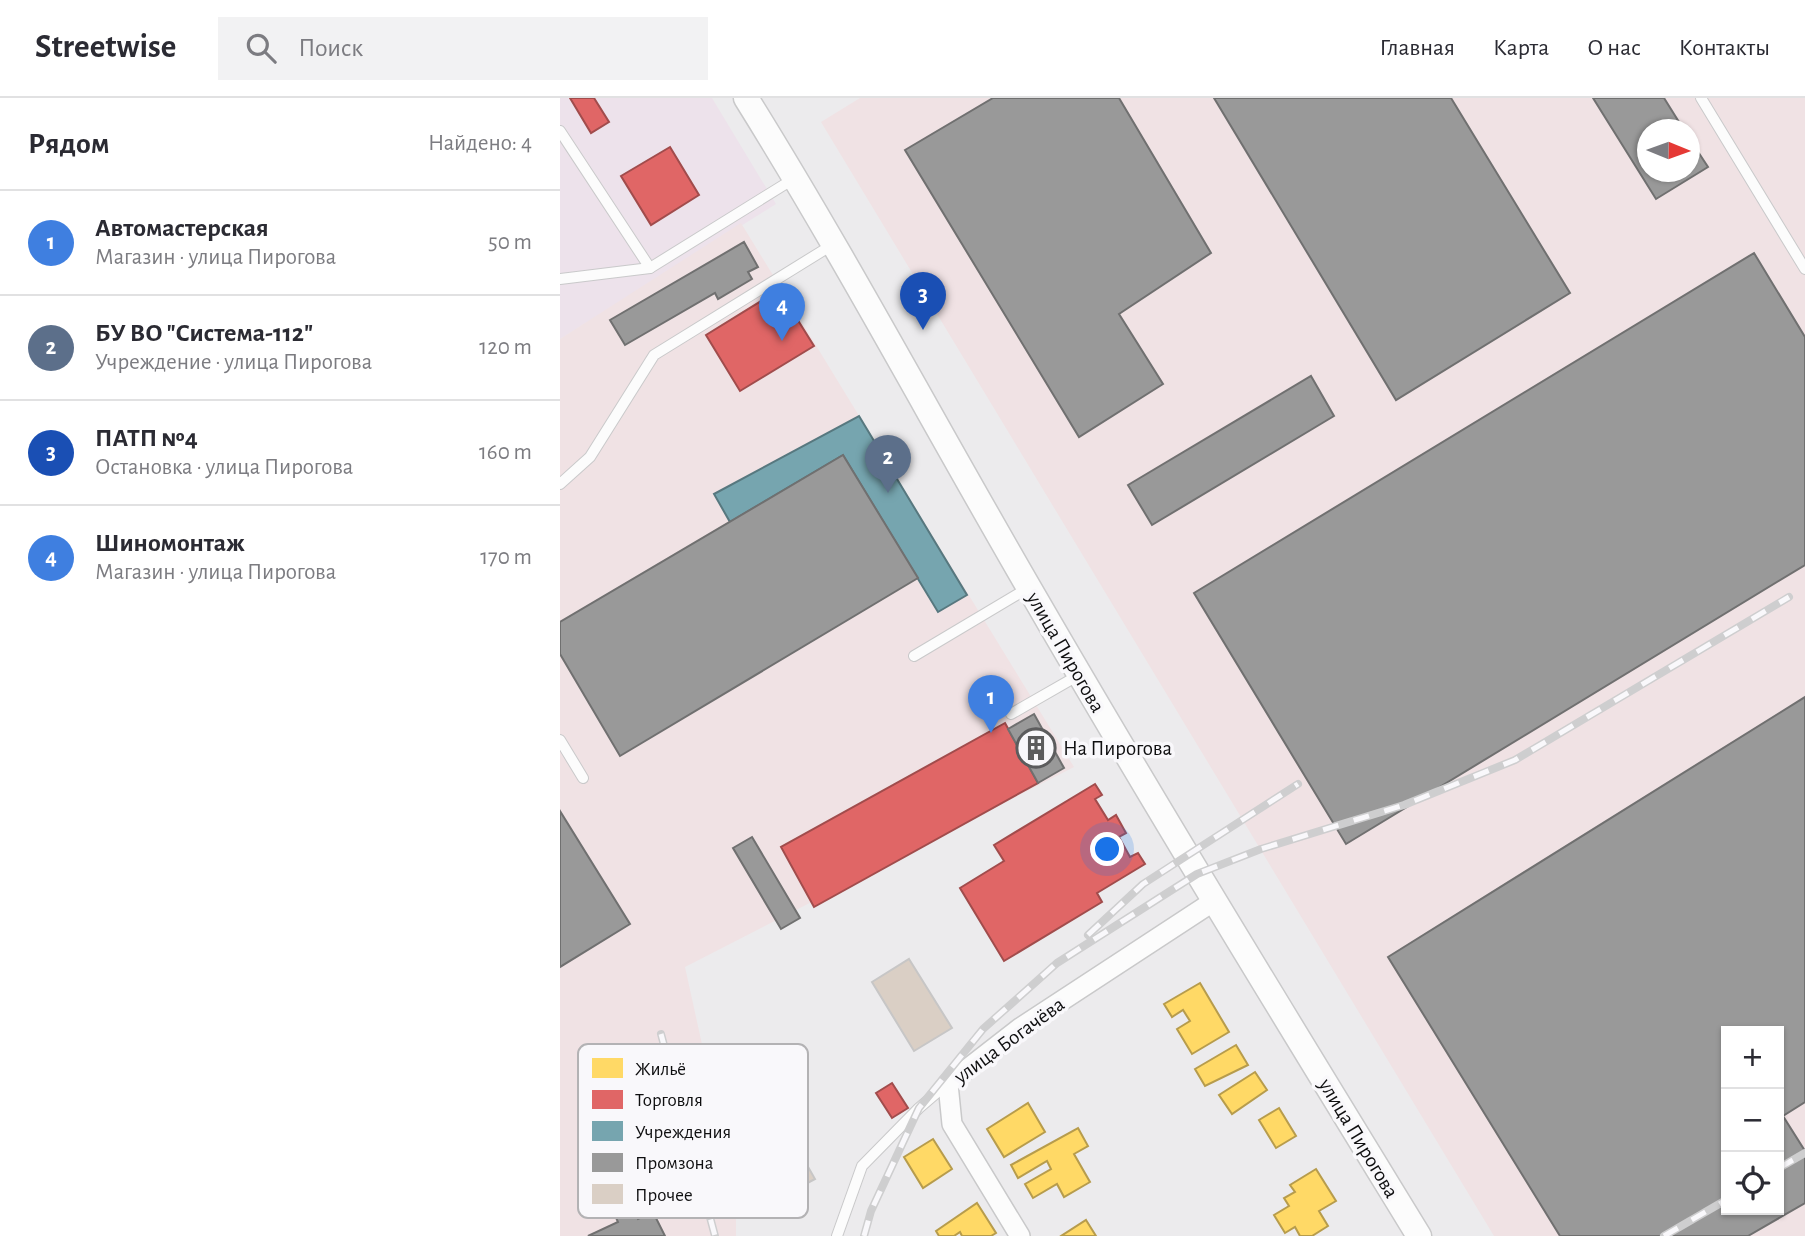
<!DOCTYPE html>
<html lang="ru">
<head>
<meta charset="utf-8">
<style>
	body { margin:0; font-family:"Alegreya Sans",sans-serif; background:#f2f2f3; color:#2b2b33 }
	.controls { position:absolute; right:21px; bottom:21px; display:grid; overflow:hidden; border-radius:0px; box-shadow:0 2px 5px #0004 }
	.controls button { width:63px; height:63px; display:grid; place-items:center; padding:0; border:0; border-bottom:2px solid #e1e1e2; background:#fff; color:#2b2b33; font:35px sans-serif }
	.compass { position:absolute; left:1077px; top:21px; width:63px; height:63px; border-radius:50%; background:#fff; box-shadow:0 2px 5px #0004; rotate:91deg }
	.you { position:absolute; left:548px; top:752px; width:24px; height:24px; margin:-18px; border:5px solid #fff; border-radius:50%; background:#1a73e8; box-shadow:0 0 0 10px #1a73e833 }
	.badge { display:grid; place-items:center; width:46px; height:46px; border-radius:50%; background:#1a73e8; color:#fff; font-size:23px; font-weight:700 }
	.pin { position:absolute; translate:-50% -58px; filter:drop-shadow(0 2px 4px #0008) }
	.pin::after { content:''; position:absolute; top:37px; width:24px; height:21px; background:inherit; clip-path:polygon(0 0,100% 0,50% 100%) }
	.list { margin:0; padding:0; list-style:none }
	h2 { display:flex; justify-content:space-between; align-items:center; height:91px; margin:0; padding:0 28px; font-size:30px }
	h2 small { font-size:23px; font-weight:400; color:#7c7c81 }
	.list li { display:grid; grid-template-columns:46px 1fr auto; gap:21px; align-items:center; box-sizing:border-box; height:105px; padding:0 28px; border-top:2px solid #e1e1e2 }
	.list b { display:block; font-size:26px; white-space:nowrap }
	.list p { margin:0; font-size:23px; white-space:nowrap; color:#7c7c81 }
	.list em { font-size:23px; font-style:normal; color:#7c7c81 }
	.icon { flex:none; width:38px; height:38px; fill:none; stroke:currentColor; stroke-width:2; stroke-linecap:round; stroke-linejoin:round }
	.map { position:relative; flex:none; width:1245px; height:1138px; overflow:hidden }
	header { display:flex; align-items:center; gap:42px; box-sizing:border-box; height:98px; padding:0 35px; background:#fff; border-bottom:2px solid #e1e1e2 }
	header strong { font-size:33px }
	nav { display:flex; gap:38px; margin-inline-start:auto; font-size:24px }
	.search { width:490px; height:63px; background:#f2f2f3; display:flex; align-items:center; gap:18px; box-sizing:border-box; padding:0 24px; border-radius:0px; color:#7c7c81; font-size:26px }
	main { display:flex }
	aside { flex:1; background:#fff }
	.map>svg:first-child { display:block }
</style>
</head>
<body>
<header>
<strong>Streetwise</strong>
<div class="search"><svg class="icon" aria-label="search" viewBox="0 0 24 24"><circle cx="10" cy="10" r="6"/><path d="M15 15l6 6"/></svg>Поиск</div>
<nav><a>Главная</a><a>Карта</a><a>О нас</a><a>Контакты</a></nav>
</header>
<main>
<aside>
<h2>Рядом<small>Найдено: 4</small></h2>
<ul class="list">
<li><span class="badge" style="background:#3f7fe0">1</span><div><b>Автомастерская</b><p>Магазин · улица Пирогова</p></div><em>50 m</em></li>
<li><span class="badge" style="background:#5c6f8a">2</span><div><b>БУ ВО &quot;Система-112&quot;</b><p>Учреждение · улица Пирогова</p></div><em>120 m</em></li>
<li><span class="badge" style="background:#1a4fb4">3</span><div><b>ПАТП №4</b><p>Остановка · улица Пирогова</p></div><em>160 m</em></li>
<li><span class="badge" style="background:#3f7fe0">4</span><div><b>Шиномонтаж</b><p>Магазин · улица Пирогова</p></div><em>170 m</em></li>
</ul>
</aside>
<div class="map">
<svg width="1245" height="1138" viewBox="0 0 1245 1138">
	<rect width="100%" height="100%" fill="#ecebed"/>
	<path fill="#ede2eb" d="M 0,0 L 152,0 L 216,106 L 0,241 Z"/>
	<g fill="#f0e2e4" fill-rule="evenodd">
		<path d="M 300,0 L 1245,0 L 1245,1138 L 934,1138 L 261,24 ZM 1087,32 L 1129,32 L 1129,74 L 1087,74 ZM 1166,933 L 1219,933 L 1219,1112 L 1166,1112 Z"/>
		<path d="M 181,125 L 514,669 L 125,869 L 176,1101 L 176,1138 L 0,1138 L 0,241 Z"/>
	</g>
	<g fill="#ffd966" stroke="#b79c4c" stroke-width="2">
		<path d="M 640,885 L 669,934 L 632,956 L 617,931 L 630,923 L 623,912 L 612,919 L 604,906 Z"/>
		<path d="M 676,947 L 688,967 L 645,988 L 635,971 Z"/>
		<path d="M 695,974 L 707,992 L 672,1016 L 659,997 Z"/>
		<path d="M 468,1005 L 485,1034 L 444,1059 L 427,1031 Z"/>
		<path d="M 719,1010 L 736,1038 L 716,1050 L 699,1022 Z"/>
		<path d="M 518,1030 L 528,1048 L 514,1056 L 530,1084 L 504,1099 L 497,1086 L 473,1100 L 465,1086 L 491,1071 L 487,1063 L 458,1080 L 451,1067 Z"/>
		<path d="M 373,1041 L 392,1071 L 363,1090 L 344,1059 Z"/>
		<path d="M 756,1071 L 776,1103 L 759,1113 L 768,1128 L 752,1138 L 740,1138 L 735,1129 L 725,1135 L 714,1117 L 729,1108 L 724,1100 L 735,1094 L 730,1087 Z"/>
		<path d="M 417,1105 L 436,1135 L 431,1138 L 402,1138 L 400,1134 L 394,1138 L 379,1138 L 376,1133 Z"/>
		<path d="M 526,1122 L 536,1138 L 501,1138 Z"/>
	</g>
	<g fill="#e06666" stroke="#a14c4c" stroke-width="2">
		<path d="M 10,0 L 34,0 L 49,24 L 31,35 Z"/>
		<path d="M 110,49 L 139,97 L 91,127 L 61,78 Z"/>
		<path d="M 219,192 L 254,248 L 180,293 L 146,237 Z"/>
		<path d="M 445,625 L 478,685 L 254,809 L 221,749 Z"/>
		<path d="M 535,686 L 542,697 L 535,701 L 548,722 L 556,717 L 566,735 L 559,739 L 570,759 L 578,755 L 585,766 L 537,795 L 542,804 L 444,863 L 400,790 L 444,763 L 434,747 Z"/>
		<path d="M 332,985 L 348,1010 L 332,1020 L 316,995 Z"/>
	</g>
	<path fill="#76a5af" stroke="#57787f" stroke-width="2" d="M 299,318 L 407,497 L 378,514 L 283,357 L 170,424 L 154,396 Z"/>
	<g fill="#999" stroke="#707070" stroke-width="2" fill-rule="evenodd">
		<path d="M 433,0 L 559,0 L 651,155 L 559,216 L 603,286 L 519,339 L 345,52 Z"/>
		<path d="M 654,0 L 891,0 L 1010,195 L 836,302 Z"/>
		<path d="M 1033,0 L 1104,0 L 1124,32 L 1087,32 L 1087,74 L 1129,74 L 1129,40 L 1148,69 L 1096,101 Z"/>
		<path d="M 184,144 L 198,169 L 188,174 L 192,181 L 158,201 L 155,195 L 65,247 L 50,222 Z"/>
		<path d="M 1194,155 L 1245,239 L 1245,467 L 786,746 L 634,495 Z"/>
		<path d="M 751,278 L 774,318 L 592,427 L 568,387 Z"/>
		<path d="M 283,357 L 358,480 L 60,658 L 0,556 L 0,524 Z"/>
		<path d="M 1245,599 L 1245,1004 L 1223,1018 L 1245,1053 L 1245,1105 L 1188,1138 L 1000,1138 L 828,859 ZM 1166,933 L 1219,933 L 1219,1112 L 1166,1112 Z"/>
		<path d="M 474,616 L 504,670 L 478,685 L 448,631 Z"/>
		<path d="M 0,713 L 70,826 L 0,869 Z"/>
		<path d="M 192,739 L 240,820 L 221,831 L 173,750 Z"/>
		<path d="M 70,1105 L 78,1121 L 93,1114 L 105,1138 L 28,1138 L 58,1124 L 53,1113 Z"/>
	</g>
	<g fill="#dacfc5" stroke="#c7c6c6" stroke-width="2">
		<path d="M 349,861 L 392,930 L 354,953 L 312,884 Z"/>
		<path d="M 243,1060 L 255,1081 L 202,1109 L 190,1088 Z"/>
	</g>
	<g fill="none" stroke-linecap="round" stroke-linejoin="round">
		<g stroke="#c9c9ca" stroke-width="12">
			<g id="service">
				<path d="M 1141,0 L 1245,171"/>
				<path d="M 0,33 L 90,170"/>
				<path d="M 0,181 L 90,170 L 235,80"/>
				<path d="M 0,386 L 30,359 L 94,257 L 272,147"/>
				<path d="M 354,558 L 468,490"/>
				<path d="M 451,616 L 519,577"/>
				<path d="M 0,642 L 23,680"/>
				<path d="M 277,1138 L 302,1068 L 359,1010 L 387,986"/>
			</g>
		</g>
		<g stroke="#c9c9ca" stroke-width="22">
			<path id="minor" d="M 460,1138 L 392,1026 L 388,986 L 460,930 L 654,803"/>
		</g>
		<g stroke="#c9c9ca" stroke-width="27">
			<path id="tertiary" d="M 186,0 C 287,162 376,330 472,495 C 597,711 728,924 859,1138"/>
		</g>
		<use href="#service" stroke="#fcfcfc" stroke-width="10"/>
		<use href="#minor" stroke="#fcfcfc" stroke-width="19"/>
		<use href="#tertiary" stroke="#fcfcfc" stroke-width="24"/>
		<g stroke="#cececf" stroke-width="8">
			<g id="rail">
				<path d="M 528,837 L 583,786 L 738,686"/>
				<path d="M 101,936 L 155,1138"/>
				<path d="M 1219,1070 L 1245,1055"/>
				<path d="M 304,1138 L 311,1113 L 359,1010 L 423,931 L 497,865 L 637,776 L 701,751 L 844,707 L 955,662 L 1229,499"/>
				<path d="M 1104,1138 L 1166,1102"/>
			</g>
		</g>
		<use href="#rail" stroke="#f9f8fb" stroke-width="5" stroke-dasharray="16" stroke-linecap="butt"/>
	</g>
	<defs>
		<g id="building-ring" transform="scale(2.0125)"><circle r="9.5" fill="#f9f8fb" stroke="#5c5c5d" stroke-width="1.5"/><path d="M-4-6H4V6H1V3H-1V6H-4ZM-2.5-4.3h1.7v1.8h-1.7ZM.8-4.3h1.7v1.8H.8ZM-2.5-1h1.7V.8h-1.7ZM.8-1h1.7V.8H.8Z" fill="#5c5c5d"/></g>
	</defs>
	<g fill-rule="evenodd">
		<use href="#building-ring" x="476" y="650"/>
	</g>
	<g text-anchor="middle" stroke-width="7" stroke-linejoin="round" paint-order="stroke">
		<g font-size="21" fill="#0f0f10" stroke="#f9f8fb">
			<text transform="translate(506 554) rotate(60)" y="7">улица Пирогова</text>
			<text transform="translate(449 942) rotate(-36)" y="7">улица Богачёва</text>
			<text transform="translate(799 1040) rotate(59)" y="7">улица Пирогова</text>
		</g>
		<g font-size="21" fill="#0f0f10" stroke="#f9f8fb" text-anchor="start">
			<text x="503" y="657">На Пирогова</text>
		</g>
	</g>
	<rect x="18" y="946" width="230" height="174" rx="10" fill="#f9f8fb" stroke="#b3b2b4" stroke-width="2"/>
	<rect x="32" y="960" width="31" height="20" fill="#ffd966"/>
	<rect x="32" y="992" width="31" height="19" fill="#e06666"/>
	<rect x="32" y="1023" width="31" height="20" fill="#76a5af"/>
	<rect x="32" y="1055" width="31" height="19" fill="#999"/>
	<rect x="32" y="1086" width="31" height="20" fill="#dacfc5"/>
	<g font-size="19" fill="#0f0f10">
		<text x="75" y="977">Жильё</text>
		<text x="75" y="1008">Торговля</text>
		<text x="75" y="1040">Учреждения</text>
		<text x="75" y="1071">Промзона</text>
		<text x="75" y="1103">Прочее</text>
	</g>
</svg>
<div class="controls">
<button>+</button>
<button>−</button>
<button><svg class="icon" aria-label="locate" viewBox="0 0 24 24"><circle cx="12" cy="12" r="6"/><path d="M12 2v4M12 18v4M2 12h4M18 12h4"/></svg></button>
</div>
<svg class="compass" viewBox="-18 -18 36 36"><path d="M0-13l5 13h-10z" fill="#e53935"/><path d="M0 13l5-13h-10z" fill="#7c7c81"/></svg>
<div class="you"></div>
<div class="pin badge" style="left:431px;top:635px;background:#3f7fe0">1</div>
<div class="pin badge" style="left:328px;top:395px;background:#5c6f8a">2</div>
<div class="pin badge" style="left:363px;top:232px;background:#1a4fb4">3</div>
<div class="pin badge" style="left:222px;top:243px;background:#3f7fe0">4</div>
</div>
</main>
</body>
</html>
